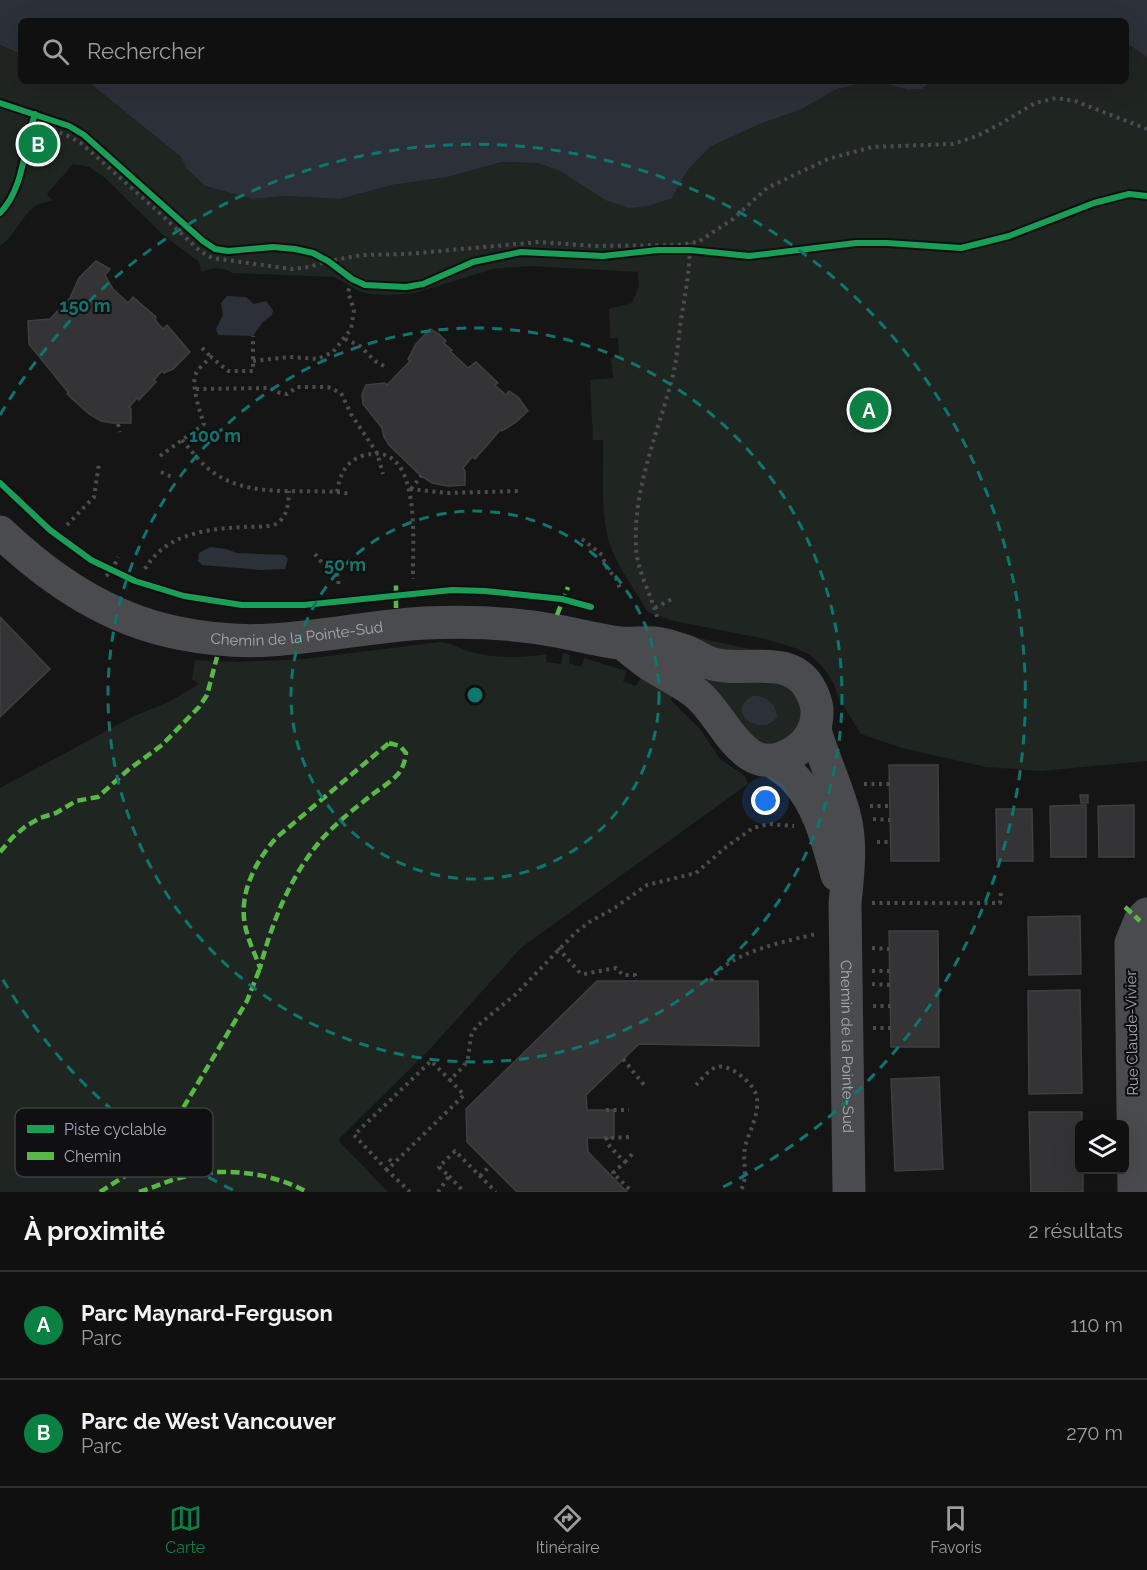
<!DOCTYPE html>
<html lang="fr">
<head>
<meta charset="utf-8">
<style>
	body { margin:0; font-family:Raleway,sans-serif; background:#191919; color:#f1f3f6 }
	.controls { position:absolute; right:18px; bottom:18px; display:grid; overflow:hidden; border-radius:9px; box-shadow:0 6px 24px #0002 }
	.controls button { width:54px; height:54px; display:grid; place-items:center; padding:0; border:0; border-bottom:2px solid #303030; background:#101010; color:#f1f3f6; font:30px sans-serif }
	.you { position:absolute; left:766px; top:801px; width:21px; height:21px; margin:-15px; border:4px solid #fff; border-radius:50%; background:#1a73e8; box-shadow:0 0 0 9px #1a73e833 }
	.badge { display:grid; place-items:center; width:39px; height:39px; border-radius:50%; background:#0b8043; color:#fff; font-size:20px; font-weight:700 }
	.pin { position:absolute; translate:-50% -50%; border:3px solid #fff; box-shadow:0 2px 6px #0006 }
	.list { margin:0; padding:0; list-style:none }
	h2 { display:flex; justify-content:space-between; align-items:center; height:78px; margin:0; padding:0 24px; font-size:26px }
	h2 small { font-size:20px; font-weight:400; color:#9c9d9f }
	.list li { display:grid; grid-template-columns:39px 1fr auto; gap:18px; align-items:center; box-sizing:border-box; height:108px; padding:0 24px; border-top:2px solid #303030 }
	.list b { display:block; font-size:22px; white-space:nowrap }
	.list p { margin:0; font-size:20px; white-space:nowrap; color:#9c9d9f }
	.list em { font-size:20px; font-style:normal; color:#9c9d9f }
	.icon { flex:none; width:33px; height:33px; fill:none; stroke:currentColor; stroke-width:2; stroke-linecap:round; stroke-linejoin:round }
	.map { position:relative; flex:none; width:1147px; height:1192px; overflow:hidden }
	.search { position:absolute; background:#101010; box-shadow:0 6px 24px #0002; left:18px; right:18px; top:18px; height:66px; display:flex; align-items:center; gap:15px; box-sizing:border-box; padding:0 21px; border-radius:9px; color:#9c9d9f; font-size:22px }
	.sheet { height:294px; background:#101010 }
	nav { display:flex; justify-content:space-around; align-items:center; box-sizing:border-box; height:84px; border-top:2px solid #303030; background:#101010; font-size:16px; color:#9c9d9f }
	nav a { display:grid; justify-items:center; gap:3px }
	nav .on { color:#0b8043 }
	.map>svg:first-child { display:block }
</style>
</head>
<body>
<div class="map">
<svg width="1147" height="1192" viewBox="0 0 1147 1192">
	<rect width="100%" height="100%" fill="#151515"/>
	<g fill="#1f2520" fill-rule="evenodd">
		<path d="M 1126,43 L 1147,57 L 1147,761 L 1041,771 L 986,767 L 902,748 L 861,734 L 839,699 L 834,684 L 823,667 L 809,654 L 792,647 L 765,639 L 674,621 L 648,612 C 635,590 614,562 608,538 C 600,507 604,471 603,440 L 593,440 L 590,380 L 613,378 L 611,358 L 619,357 L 618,338 L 610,338 L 609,309 L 632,303 L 639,286 L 638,272 L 530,266 L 493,269 L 415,293 L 389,295 L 369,294 L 359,291 L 334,277 L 232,273 C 221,266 213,268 201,272 L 199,262 L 162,234 L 105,178 L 89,167 L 73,164 L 47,194 L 53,201 C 49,202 43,202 39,204 C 24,211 16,235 0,246 L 0,45 L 21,54 L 21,81 L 87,81 L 181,157 L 187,169 L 205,186 L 253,199 L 284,196 L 340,199 L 392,185 L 448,177 L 502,162 L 537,163 L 560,171 L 605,200 L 672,198 L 688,170 L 710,147 L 760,124 L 802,109 L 837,89 L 860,84 L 883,83 L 908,90 L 922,89 L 932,81 L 1126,81 Z"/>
		<path d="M 685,635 L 777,655 L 740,658 Z"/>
		<path d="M 440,642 C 452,643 460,649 471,652 C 496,659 523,658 547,654 L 546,662 L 561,664 L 563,653 L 570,655 L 569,663 L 581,667 L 584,658 L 627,671 L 623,681 L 636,686 L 641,677 L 673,695 L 671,700 L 701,730 L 720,759 L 745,776 L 748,784 L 522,947 L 431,1048 L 338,1140 L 388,1192 L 0,1192 L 0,788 L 134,716 L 169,702 L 199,684 L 192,679 L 195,660 L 237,662 L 304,659 Z"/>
		<path d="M 674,665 L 771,675 L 804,701 L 797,735 L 764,748 ZM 765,698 L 770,701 L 776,711 L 774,722 L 767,725 L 760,726 Z"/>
	</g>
	<g fill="#2c3038">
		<path d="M 0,0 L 1147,0 L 1147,57 L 1126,43 L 1126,21 L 21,21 L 21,54 L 0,45 Z"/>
		<path d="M 87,81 L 932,81 L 922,89 L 908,90 L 883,83 L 860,84 L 837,89 L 802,109 L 760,124 L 710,147 L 688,170 L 672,198 L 648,206 L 629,208 L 605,200 L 560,171 L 537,163 L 502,162 L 448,177 L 392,185 L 340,199 L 284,196 L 253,199 L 205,186 L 187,169 L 181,157 Z"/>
		<path d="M 227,296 L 246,297 L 254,304 L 266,301 L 273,310 L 272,315 L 262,323 L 253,336 L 218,335 L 216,329 L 223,315 L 221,303 Z"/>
		<path d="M 210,547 L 226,549 L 237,553 L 285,555 L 288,559 L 285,569 L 261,570 L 202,565 L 198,561 L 199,553 Z"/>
		<path d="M 752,696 C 766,695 776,703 777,717 C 764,739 723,713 752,696 Z"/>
	</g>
	<g fill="#343436" stroke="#3e3f41" stroke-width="1.5">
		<path d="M 96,261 L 110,269 L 105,275 L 113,289 L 128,303 L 133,297 L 156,317 L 155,320 L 163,329 L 167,325 L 190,352 L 173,369 L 164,373 L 162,371 L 154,380 L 156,382 L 139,400 L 137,398 L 129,407 L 131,409 L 131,423 L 112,423 L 101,421 L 89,414 L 67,394 L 68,392 L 29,344 L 28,321 L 50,319 L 70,298 L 79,278 Z"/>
		<path d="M 430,329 L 439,334 L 446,341 L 444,343 L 452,350 L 450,351 L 468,368 L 476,362 L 498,383 L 495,385 L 506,395 L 509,391 L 518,397 L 528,411 L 516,422 L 502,431 L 501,429 L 475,459 L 472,457 L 463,468 L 465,471 L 465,485 L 448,486 L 432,483 L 421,476 L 389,445 L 384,437 L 382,428 L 363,404 L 362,394 L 366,385 L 385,383 L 387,385 L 410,361 L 408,359 L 416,344 Z"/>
		<path d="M 0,617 L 50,669 L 0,717 Z"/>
		<path d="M 889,765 L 938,765 L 939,861 L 891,861 Z"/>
		<path d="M 1080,795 L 1088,795 L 1088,803 L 1081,803 Z"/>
		<path d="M 1086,805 L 1086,857 L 1051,857 L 1050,806 Z"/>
		<path d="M 1134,805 L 1134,857 L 1099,857 L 1098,806 Z"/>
		<path d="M 996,809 L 1032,809 L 1033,861 L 997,861 Z"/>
		<path d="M 1080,916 L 1081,974 L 1029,975 L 1028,917 Z"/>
		<path d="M 889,931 L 938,931 L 939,1047 L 891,1047 Z"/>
		<path d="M 597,981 L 758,981 L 759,1046 L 639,1044 L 586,1095 L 587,1110 L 614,1110 L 614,1138 L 587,1138 L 588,1152 L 627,1192 L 517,1192 L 467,1142 L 466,1109 Z"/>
		<path d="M 1080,990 L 1082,1093 L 1029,1094 L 1028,991 Z"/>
		<path d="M 939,1077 L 943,1169 L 895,1171 L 891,1079 Z"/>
		<path d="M 1029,1112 L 1082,1112 L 1082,1124 L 1080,1124 L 1080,1170 L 1083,1170 L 1083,1192 L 1031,1192 Z"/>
	</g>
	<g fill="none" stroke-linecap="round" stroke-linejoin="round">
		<g stroke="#4b4c4f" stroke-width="4" stroke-dasharray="3 4.5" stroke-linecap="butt">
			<path d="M 32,121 L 68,136 L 81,143 L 153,207 L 200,251 L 212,258 L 292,269 L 309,267 L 322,263"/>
			<path d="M 334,260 L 362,255 L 407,254 L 539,242 L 595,246 L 678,245 L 698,242 L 733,219 L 767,188 L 828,159 L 872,147 L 953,144 L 977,136 L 1002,123 L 1035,103 L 1056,98 L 1075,101 L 1147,129"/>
			<path d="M 345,339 L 360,346 L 375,361 L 384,366"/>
			<path d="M 202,348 L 211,357"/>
			<path d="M 253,361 L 289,357 L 318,359 L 333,352 L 351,329 L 354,310 L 348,292 L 352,279"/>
			<path d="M 196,389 L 270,388 L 280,393 L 287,394 L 297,387 L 328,387 L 341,393 L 351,414 L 377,453 L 383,474"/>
			<path d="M 118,424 L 120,432"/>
			<path d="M 182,440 C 189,448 196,457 204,465 C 241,499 291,489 337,492 C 340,475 345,462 362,456 C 424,436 412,545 413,579"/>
			<path d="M 160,456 L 204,424 C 200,412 192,389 195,376 C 197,369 206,362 211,357 L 228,371 L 253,371 L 253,336"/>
			<path d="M 161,472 L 172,477"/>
			<path d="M 410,489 L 447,493 L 520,491"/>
			<path d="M 411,489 L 421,476"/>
			<path d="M 337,492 L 351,494"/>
			<path d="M 67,525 L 94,497 L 99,463"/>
			<path d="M 582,539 L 602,555 L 607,568 L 617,580 L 620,589"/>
			<path d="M 315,554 L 327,569 L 337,574 L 339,586"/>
			<path d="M 145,569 C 165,534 206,529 243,527 C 254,526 266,528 276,524 C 288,516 288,505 289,491"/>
			<path d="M 106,576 L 112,571 L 118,557"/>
			<path d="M 655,608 L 672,599"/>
			<path d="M 657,617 C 651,594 637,571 636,547 C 633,491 656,437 671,383 C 677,362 678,341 681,320 C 685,295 690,269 690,243"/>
			<path d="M 864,784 L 890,784"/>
			<path d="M 870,806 L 890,806"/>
			<path d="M 873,819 L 890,820"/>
			<path d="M 877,842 L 891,842"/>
			<path d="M 872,903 L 1000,903 L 1001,892"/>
			<path d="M 558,948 L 580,973 L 584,974 L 616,968 L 623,975 L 635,975 L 635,981"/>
			<path d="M 872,948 L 889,949"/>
			<path d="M 872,971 L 889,971"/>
			<path d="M 711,981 C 725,953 787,941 816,934"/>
			<path d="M 872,984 L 890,985"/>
			<path d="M 873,1006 L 890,1006"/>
			<path d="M 873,1028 L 890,1028"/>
			<path d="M 623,1059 L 644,1085"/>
			<path d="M 696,1085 C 702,1079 709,1069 717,1067 C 730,1063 756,1085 757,1098 C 759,1116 749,1131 745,1147 C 742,1163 749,1176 740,1192"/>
			<path d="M 606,1110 L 629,1110"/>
			<path d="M 629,1137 L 606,1138 L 610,1147 L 625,1162 L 613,1173 L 632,1192"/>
			<path d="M 389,1159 L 394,1164"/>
			<path d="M 625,1162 L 635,1151"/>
			<path d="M 387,1170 L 354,1135 L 431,1061 L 450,1080"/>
			<path d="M 449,1176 L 464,1192"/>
			<path d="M 480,1176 L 490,1166"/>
			<path d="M 410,1192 L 387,1170 L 464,1095 L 450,1080 L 464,1066 L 468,1058 L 471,1036 L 476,1027 L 516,994 L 576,932 L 591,921 L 613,909 L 647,885 L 696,873 L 726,847 L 753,828 L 769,824 L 794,826"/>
			<path d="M 438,1192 L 449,1176 L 439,1167 L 455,1151 L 496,1192"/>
		</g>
		<g stroke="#4a4b4e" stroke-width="33">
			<path id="s1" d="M 0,532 C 51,580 108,619 178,633 C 208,639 240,642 270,640 C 322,637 373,626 425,623 C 468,621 515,623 557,631 C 578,635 598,640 619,643 C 631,644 642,642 654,643 C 663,644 673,647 682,650 C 693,653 702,661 713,664 C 745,673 788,653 809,687 C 813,694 816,701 817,709 C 818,728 810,742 794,752 C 744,783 727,720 698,695 C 683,682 665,675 649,664 C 640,658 631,650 622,643"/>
			<path id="s2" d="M 815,730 C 823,758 836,785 844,814 C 852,843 848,873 845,903 L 849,1192"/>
			<path d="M 770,760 C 779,766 789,772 796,780 C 819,805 828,843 837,875"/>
			<path d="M 1134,1192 L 1131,943 L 1140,921 L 1147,914"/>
		</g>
		<g stroke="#58b947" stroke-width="4.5" stroke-dasharray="9 4.5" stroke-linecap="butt">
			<path d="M 396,608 L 396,581"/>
			<path d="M 557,615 L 568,587"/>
			<path d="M 389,743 L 400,746 L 406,753 C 405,761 403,768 398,774 C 391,782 381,788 373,794 C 355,808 336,823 321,840 C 290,877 272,922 260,968 C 256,956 250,945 247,933 C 236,898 254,863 276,838 Z"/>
			<path d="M 0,852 L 13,837 L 26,826 L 40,818 L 56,813 L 76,801 L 98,797 L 128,770 L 162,745 L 199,707 L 207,695 L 217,657"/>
			<path d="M 1125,907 L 1140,921"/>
			<path d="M 100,1192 L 145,1163 L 158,1150 L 247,1001 L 260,968"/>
			<path d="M 139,1192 C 156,1187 171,1179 188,1176 C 227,1167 272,1173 307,1192"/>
		</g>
		<g stroke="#100f11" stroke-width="10">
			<g id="cycleway">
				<path d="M 0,103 L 69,126 L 84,135 L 203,241 L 215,249 L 228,251 L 273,247 L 295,249 L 313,253 L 328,261 L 352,279 L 365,285 L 406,287 L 423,284 L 473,262 L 521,252 L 603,256 L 658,250 L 690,250 L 749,256 L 856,243 L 887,243 L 961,248 L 1009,236 L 1094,203 L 1129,194 L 1147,196"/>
				<path d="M 0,213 C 25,187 23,147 35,114"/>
				<path d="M 0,483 L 50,530 L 91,560 L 135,581 L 184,596 L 242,605 L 304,605 L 452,590 L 485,591 L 562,599 L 591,607"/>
			</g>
		</g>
		<use href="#cycleway" stroke="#1a9f57" stroke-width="6"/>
	</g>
	<g fill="none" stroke="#0f766e" stroke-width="3" stroke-dasharray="10 8">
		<circle cx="475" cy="695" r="184"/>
		<circle cx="475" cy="695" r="367"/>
		<path d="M233 1190A551 551 0 0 1 0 975M0 415A551 551 0 1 1 717 1190"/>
	</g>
	<g text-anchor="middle" stroke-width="4.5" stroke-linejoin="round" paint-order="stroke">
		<g font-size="15" fill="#a7aab5" stroke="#100f11">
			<text dy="5" stroke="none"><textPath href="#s1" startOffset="327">Chemin de la Pointe-Sud</textPath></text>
			<text transform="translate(1132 1033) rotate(-91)" y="5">Rue Claude-Vivier</text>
			<text dy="5" stroke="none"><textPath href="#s2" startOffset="322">Chemin de la Pointe-Sud</textPath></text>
		</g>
	</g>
	<rect x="15" y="1108" width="198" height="69" rx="9" fill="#100f11" stroke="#3d3e42" stroke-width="1.5"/>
	<rect x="27" y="1125" width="27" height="8" fill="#1a9f57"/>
	<rect x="27" y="1152" width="27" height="8" fill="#58b947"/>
	<g font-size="16" fill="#a7aab5">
		<text x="64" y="1135">Piste cyclable</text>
		<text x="64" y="1162">Chemin</text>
	</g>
	<circle cx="475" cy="695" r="9" fill="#0f766e" stroke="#100f11" stroke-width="3"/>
	<g font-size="18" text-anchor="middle" font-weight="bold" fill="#0f766e" stroke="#100f11" stroke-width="4.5" stroke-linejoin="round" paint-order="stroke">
		<text x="85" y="312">150 m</text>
		<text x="215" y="442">100 m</text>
		<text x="345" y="571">50 m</text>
	</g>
</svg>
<div class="controls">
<button><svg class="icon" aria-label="layers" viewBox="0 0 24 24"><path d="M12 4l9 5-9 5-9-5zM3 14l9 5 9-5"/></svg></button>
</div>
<div class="you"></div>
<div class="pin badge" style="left:869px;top:410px">A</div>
<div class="pin badge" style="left:38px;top:144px">B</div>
<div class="search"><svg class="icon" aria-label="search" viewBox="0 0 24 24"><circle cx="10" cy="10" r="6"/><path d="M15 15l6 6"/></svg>Rechercher</div>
</div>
<section class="sheet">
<h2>À proximité<small>2 résultats</small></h2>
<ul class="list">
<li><span class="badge">A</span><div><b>Parc Maynard-Ferguson</b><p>Parc</p></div><em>110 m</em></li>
<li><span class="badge">B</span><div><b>Parc de West Vancouver</b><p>Parc</p></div><em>270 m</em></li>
</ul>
</section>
<nav>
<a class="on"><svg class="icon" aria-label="map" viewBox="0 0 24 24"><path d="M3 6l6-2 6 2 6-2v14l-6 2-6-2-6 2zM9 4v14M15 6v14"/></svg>Carte</a>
<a><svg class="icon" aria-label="directions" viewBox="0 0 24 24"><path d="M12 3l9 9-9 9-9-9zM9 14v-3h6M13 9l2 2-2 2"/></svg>Itinéraire</a>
<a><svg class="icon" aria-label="saved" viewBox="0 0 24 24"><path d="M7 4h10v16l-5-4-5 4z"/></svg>Favoris</a>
</nav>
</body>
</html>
